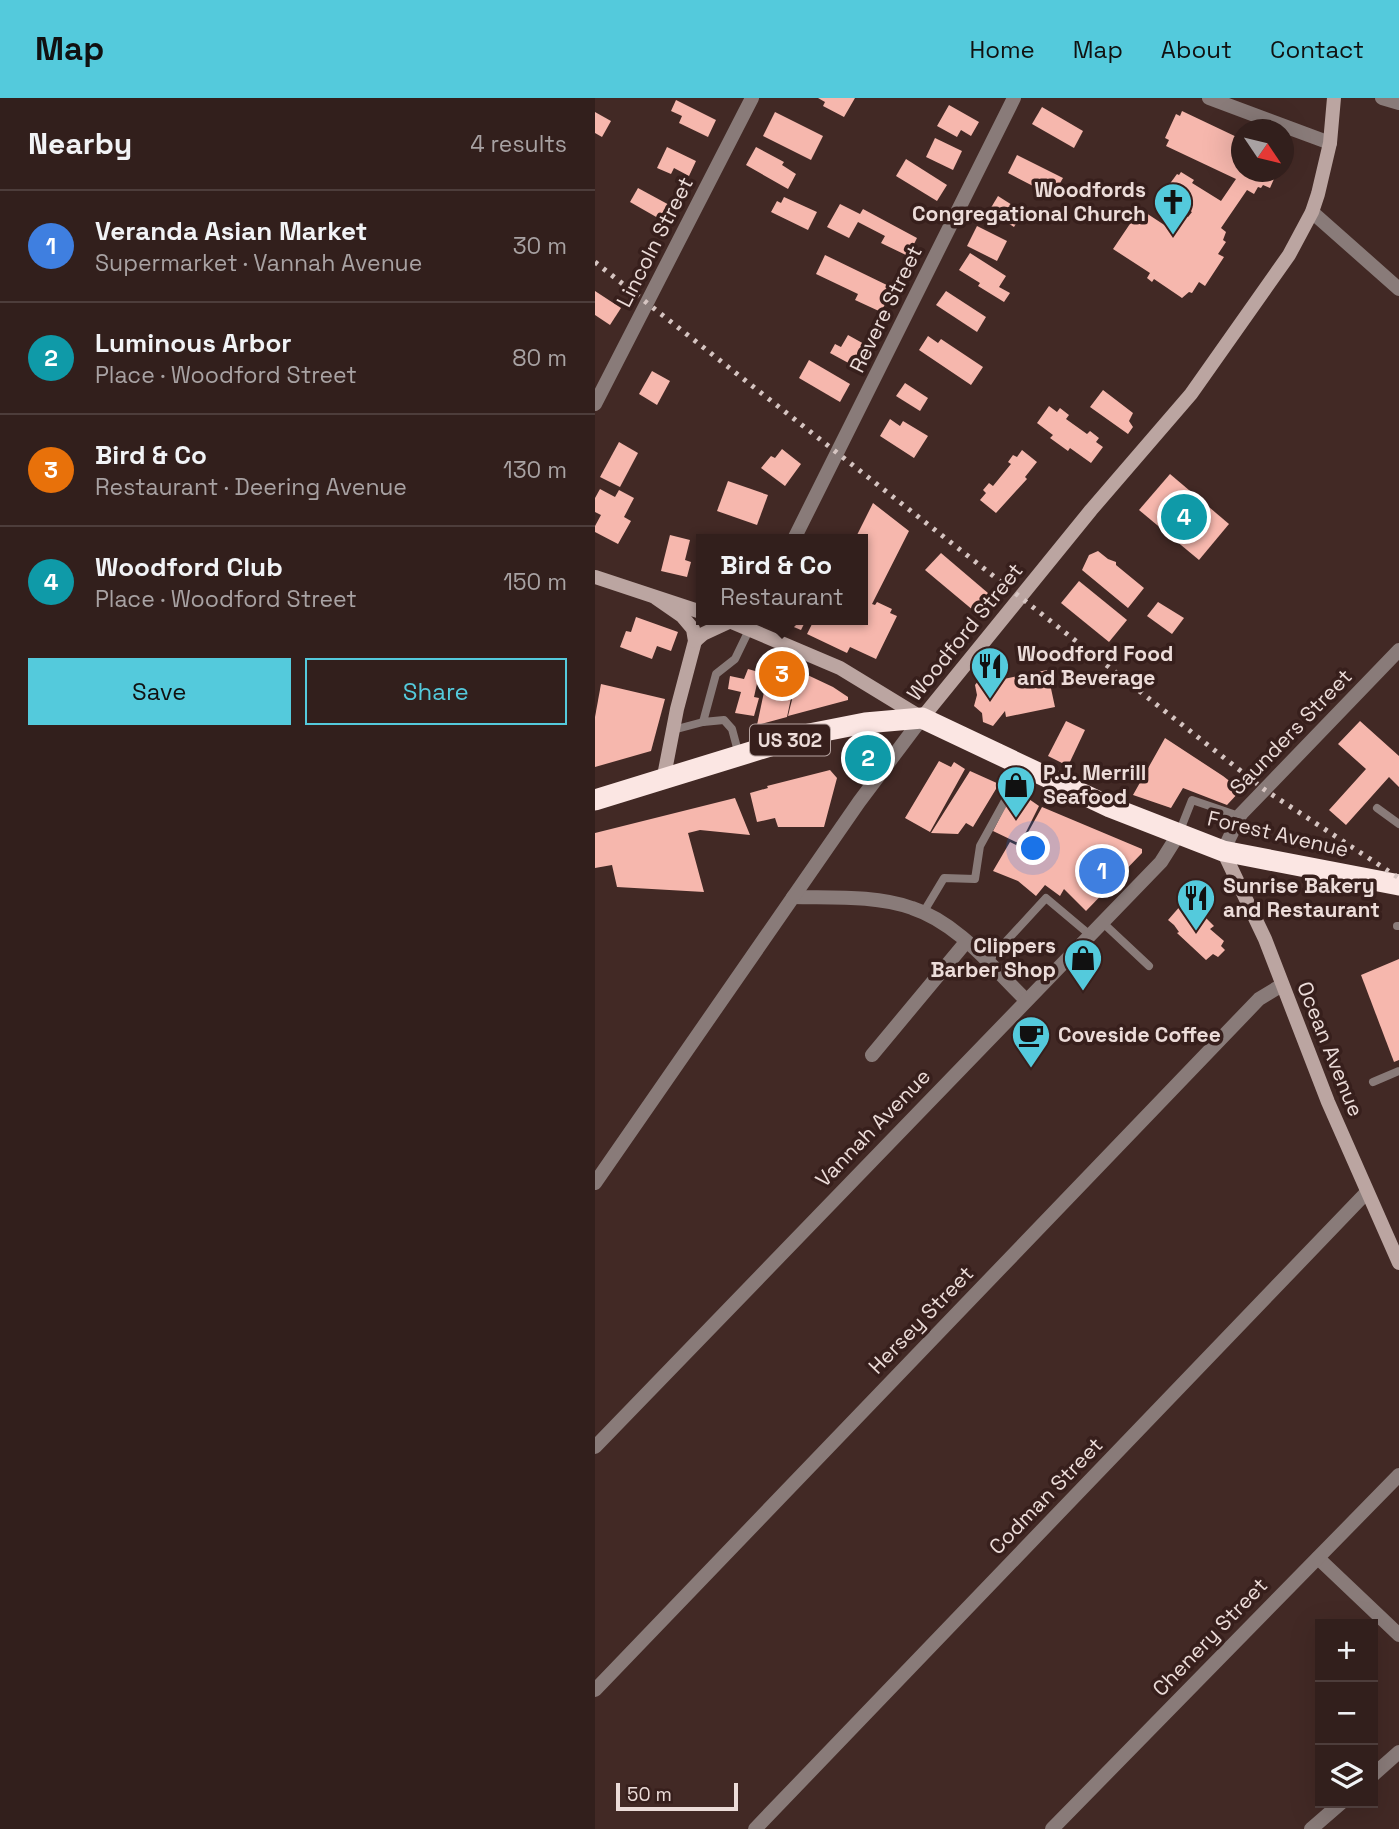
<!DOCTYPE html>
<html lang="en">
<head>
<meta charset="utf-8">
<style>
	body { margin:0; font-family:"Space Grotesk",sans-serif; background:#3a2725; color:#f1f3f6 }
	.controls { position:absolute; right:21px; bottom:21px; display:grid; overflow:hidden; border-radius:0px; box-shadow:0 7px 28px #0002 }
	.controls button { width:63px; height:63px; display:grid; place-items:center; padding:0; border:0; border-bottom:2px solid #4d3d3b; background:#321f1c; color:#f1f3f6; font:35px sans-serif }
	.compass { position:absolute; left:636px; top:21px; width:63px; height:63px; border-radius:50%; background:#321f1c; box-shadow:0 7px 28px #0002; rotate:125deg }
	.scale { position:absolute; left:21px; bottom:18px; width:122px; box-sizing:border-box; padding-left:7px; border:4px solid #ecdcd9; border-top:0; font-size:19px; line-height:24px; white-space:nowrap; color:#ecdcd9; -webkit-text-stroke:5px #371f1c; paint-order:stroke }
	.you { position:absolute; left:439px; top:751px; width:24px; height:24px; margin:-18px; border:5px solid #fff; border-radius:50%; background:#1a73e8; box-shadow:0 0 0 10px #1a73e833 }
	.badge { display:grid; place-items:center; width:46px; height:46px; border-radius:50%; background:#54cadc; color:#fff; font-size:23px; font-weight:700 }
	.pin { position:absolute; translate:-50% -50%; border:4px solid #fff; box-shadow:0 2px 7px #0006 }
	.popup { position:absolute; left:101px; top:436px; width:172px; height:91px; box-sizing:border-box; display:grid; place-content:center; border-radius:0px; background:#321f1c; filter:drop-shadow(0 2px 5px #0005); font-size:23px; white-space:nowrap; color:#a8a2a3 }
	.popup b { font-size:26px; color:#f1f3f6 }
	.popup::after { content:''; position:absolute; left:50%; top:100%; margin-left:-14px; border:14px solid transparent; border-top-color:#321f1c }
	.list { margin:0; padding:0; list-style:none }
	h2 { display:flex; justify-content:space-between; align-items:center; height:91px; margin:0; padding:0 28px; font-size:30px }
	h2 small { font-size:23px; font-weight:400; color:#a8a2a3 }
	.list li { display:grid; grid-template-columns:46px 1fr auto; gap:21px; align-items:center; box-sizing:border-box; height:112px; padding:0 28px; border-top:2px solid #4d3d3b }
	.list b { display:block; font-size:26px; white-space:nowrap }
	.list p { margin:0; font-size:23px; white-space:nowrap; color:#a8a2a3 }
	.list em { font-size:23px; font-style:normal; color:#a8a2a3 }
	.actions { display:flex; gap:14px; padding:21px 28px }
	.actions a { flex:1; padding:16px 0; border:2px solid #54cadc; border-radius:0px; text-align:center; font-size:24px; color:#54cadc }
	.actions .main { background:#54cadc; color:#111 }
	.icon { flex:none; width:38px; height:38px; fill:none; stroke:currentColor; stroke-width:2; stroke-linecap:round; stroke-linejoin:round }
	.map { position:relative; flex:none; width:804px; height:1731px; overflow:hidden }
	header { display:flex; align-items:center; gap:42px; box-sizing:border-box; height:98px; padding:0 35px; background:#54cadc; color:#111 }
	header strong { font-size:33px }
	nav { display:flex; gap:38px; margin-inline-start:auto; font-size:24px }
	main { display:flex }
	aside { flex:1; background:#321f1c }
	.map>svg:first-child { display:block }
</style>
</head>
<body>
<header>
<strong>Map</strong>
<nav><a>Home</a><a>Map</a><a>About</a><a>Contact</a></nav>
</header>
<main>
<aside>
<h2>Nearby<small>4 results</small></h2>
<ul class="list">
<li><span class="badge" style="background:#3f7fe0">1</span><div><b>Veranda Asian Market</b><p>Supermarket · Vannah Avenue</p></div><em>30 m</em></li>
<li><span class="badge" style="background:#0f9aa8">2</span><div><b>Luminous Arbor</b><p>Place · Woodford Street</p></div><em>80 m</em></li>
<li><span class="badge" style="background:#e8710a">3</span><div><b>Bird &amp; Co</b><p>Restaurant · Deering Avenue</p></div><em>130 m</em></li>
<li><span class="badge" style="background:#0f9aa8">4</span><div><b>Woodford Club</b><p>Place · Woodford Street</p></div><em>150 m</em></li>
</ul>
<div class="actions"><a class="main">Save</a><a>Share</a></div>
</aside>
<div class="map">
<svg width="804" height="1731" viewBox="0 0 804 1731">
	<rect width="100%" height="100%" fill="#422925"/>
	<g fill="#f6b7ad">
		<path d="M 223,0 L 260,0 L 249,19 L 228,8 L 230,4 Z"/>
		<path d="M 81,2 L 121,22 L 113,39 L 84,25 L 87,18 L 76,13 Z"/>
		<path d="M 354,7 L 384,24 L 376,38 L 366,32 L 362,39 L 342,28 Z"/>
		<path d="M 447,9 L 488,33 L 479,50 L 437,26 Z"/>
		<path d="M 587,13 L 646,41 L 646,74 L 682,74 L 675,90 L 668,87 L 666,90 L 663,89 L 659,96 L 652,92 L 626,130 L 631,134 L 628,142 L 631,144 L 623,156 L 629,159 L 610,188 L 604,184 L 597,195 L 594,194 L 587,200 L 559,181 L 557,184 L 552,180 L 555,175 L 518,151 L 545,111 L 577,132 L 588,116 L 593,119 L 597,114 L 569,99 L 570,96 L 568,95 L 582,76 L 584,77 L 586,74 L 599,82 L 597,85 L 626,103 L 641,81 L 571,48 L 574,42 L 570,40 L 581,16 L 585,18 Z"/>
		<path d="M 0,14 L 16,23 L 7,39 L 0,35 Z"/>
		<path d="M 180,14 L 228,38 L 216,62 L 168,38 Z"/>
		<path d="M 340,40 L 367,53 L 358,72 L 331,59 Z"/>
		<path d="M 72,49 L 101,63 L 94,78 L 79,70 L 76,76 L 62,70 Z"/>
		<path d="M 161,49 L 189,64 L 187,67 L 201,76 L 193,91 L 151,67 Z"/>
		<path d="M 422,57 L 468,80 L 461,92 L 441,82 L 438,88 L 413,75 Z"/>
		<path d="M 311,61 L 352,87 L 342,103 L 301,78 Z"/>
		<path d="M 43,90 L 78,109 L 70,124 L 35,104 Z"/>
		<path d="M 403,98 L 428,114 L 419,129 L 394,113 Z"/>
		<path d="M 189,99 L 222,114 L 213,132 L 176,114 L 182,103 L 186,105 Z"/>
		<path d="M 245,106 L 265,116 L 268,111 L 322,140 L 313,158 L 286,145 L 290,138 L 263,124 L 254,140 L 232,129 Z"/>
		<path d="M 382,128 L 412,143 L 402,163 L 372,148 Z"/>
		<path d="M 375,155 L 411,178 L 404,189 L 415,195 L 409,204 L 383,188 L 385,185 L 364,172 Z"/>
		<path d="M 230,157 L 298,190 L 286,214 L 260,202 L 263,196 L 221,176 Z"/>
		<path d="M 0,193 L 26,210 L 15,227 L 0,217 Z"/>
		<path d="M 351,193 L 391,219 L 382,234 L 341,207 Z"/>
		<path d="M 253,237 L 271,247 L 259,268 L 235,255 L 240,246 L 246,249 Z"/>
		<path d="M 333,238 L 343,245 L 346,241 L 388,269 L 376,287 L 324,252 Z"/>
		<path d="M 214,262 L 255,286 L 245,304 L 204,280 Z"/>
		<path d="M 57,273 L 75,283 L 62,307 L 44,296 Z"/>
		<path d="M 310,285 L 333,300 L 325,313 L 301,298 Z"/>
		<path d="M 508,292 L 538,315 L 534,323 L 538,329 L 533,336 L 495,309 Z"/>
		<path d="M 454,308 L 462,314 L 465,310 L 474,317 L 471,321 L 492,336 L 495,333 L 504,340 L 501,344 L 508,349 L 496,365 L 475,350 L 473,353 L 455,340 L 458,337 L 442,325 Z"/>
		<path d="M 295,321 L 305,328 L 308,323 L 333,338 L 319,360 L 285,338 Z"/>
		<path d="M 24,344 L 43,355 L 25,389 L 5,379 Z"/>
		<path d="M 187,351 L 206,366 L 190,388 L 166,370 L 176,358 L 180,360 Z"/>
		<path d="M 427,352 L 442,364 L 430,379 L 432,381 L 401,415 L 385,402 L 391,395 L 388,392 L 394,385 L 398,388 L 416,366 L 413,364 L 418,357 L 422,359 Z"/>
		<path d="M 575,376 L 634,426 L 604,462 L 544,412 Z"/>
		<path d="M 133,383 L 173,397 L 162,427 L 122,413 Z"/>
		<path d="M 5,391 L 20,399 L 24,392 L 39,400 L 29,419 L 36,423 L 23,446 L 0,434 L 0,428 L 6,417 L 0,414 L 0,400 Z"/>
		<path d="M 278,405 L 314,433 L 277,506 L 280,507 L 282,504 L 297,511 L 295,515 L 302,518 L 281,561 L 255,549 L 252,555 L 212,536 L 219,522 L 268,522 L 268,441 L 260,441 Z"/>
		<path d="M 75,437 L 95,442 L 90,462 L 96,464 L 92,479 L 66,473 Z"/>
		<path d="M 503,453 L 513,461 L 521,464 L 521,467 L 549,490 L 533,510 L 487,472 L 494,457 Z"/>
		<path d="M 346,455 L 400,501 L 385,518 L 330,472 Z"/>
		<path d="M 484,483 L 532,522 L 514,544 L 466,505 Z"/>
		<path d="M 563,504 L 589,520 L 577,536 L 552,518 Z"/>
		<path d="M 41,519 L 83,534 L 76,553 L 62,548 L 57,561 L 25,549 L 31,533 L 36,534 Z"/>
		<path d="M 182,522 L 211,522 L 206,532 Z"/>
		<path d="M 176,561 L 202,572 L 192,619 L 162,627 Z"/>
		<path d="M 153,571 L 167,575 L 166,582 L 163,581 L 159,599 L 164,600 L 159,618 L 140,615 L 146,594 L 133,591 L 135,578 L 149,581 Z"/>
		<path d="M 452,572 L 460,609 L 411,619 L 410,613 L 398,628 L 388,624 L 387,615 L 379,608 L 382,597 L 380,587 L 388,577 L 394,582 L 398,577 L 404,582 Z"/>
		<path d="M 204,573 L 238,589 L 253,599 L 253,602 L 193,618 Z"/>
		<path d="M 6,586 L 70,601 L 56,653 L 0,669 L 0,619 Z"/>
		<path d="M 471,623 L 490,632 L 473,668 L 453,658 Z"/>
		<path d="M 765,623 L 804,658 L 804,689 L 794,679 L 751,727 L 734,712 L 771,671 L 743,646 Z"/>
		<path d="M 570,640 L 628,678 L 646,692 L 632,707 L 588,690 L 576,710 L 538,697 Z"/>
		<path d="M 344,663 L 356,669 L 359,664 L 370,671 L 335,734 L 310,720 Z"/>
		<path d="M 235,672 L 242,680 L 229,729 L 183,729 L 180,720 L 162,724 L 155,695 L 173,690 L 172,688 Z"/>
		<path d="M 375,673 L 404,686 L 378,729 L 371,725 L 363,736 L 336,735 Z"/>
		<path d="M 417,696 L 426,700 L 431,699 L 444,708 L 425,746 L 398,733 Z"/>
		<path d="M 140,700 L 155,737 L 105,732 L 93,735 L 109,794 L 22,789 L 17,767 L 0,770 L 0,735 Z"/>
		<path d="M 447,709 L 547,751 L 547,755 L 491,813 L 469,791 L 465,798 L 450,787 L 441,798 L 423,783 L 398,773 L 415,744 L 425,749 Z"/>
		<path d="M 587,806 L 607,825 L 611,820 L 619,828 L 615,831 L 629,843 L 626,848 L 630,852 L 623,859 L 618,856 L 611,862 L 582,835 L 584,834 L 579,827 L 573,822 Z"/>
		<path d="M 804,861 L 804,962 L 799,964 L 766,877 Z"/>
	</g>
	<g fill="none" stroke-linecap="round" stroke-linejoin="round">
		<g stroke="#897b79" stroke-width="8">
			<path d="M 78,632 L 108,624"/>
			<path d="M 144,657 L 137,631 L 129,622 L 108,624 L 121,576 L 140,561 L 155,530"/>
			<path d="M 782,710 L 804,726"/>
			<path d="M 584,735 L 597,702 L 644,718"/>
			<path d="M 328,815 L 349,780 L 380,781 L 385,748 L 428,670"/>
			<path d="M 507,824 L 554,868"/>
			<path d="M 802,828 L 804,828"/>
			<path d="M 392,864 L 451,800 L 495,837"/>
			<path d="M 778,984 L 804,973"/>
		</g>
		<g stroke="#897b79" stroke-width="14">
			<path d="M 614,0 L 735,45"/>
			<path d="M 787,0 L 804,5"/>
			<path d="M 717,114 L 804,191"/>
			<path d="M 0,306 L 157,0"/>
			<path d="M 199,441 L 419,0"/>
			<path d="M 628,753 L 646,716 L 804,552"/>
			<path d="M 198,799 C 237,800 280,797 317,810 C 363,825 397,869 431,902"/>
			<path d="M 277,957 L 371,844"/>
			<path d="M 0,1085 L 264,704 L 327,620"/>
			<path d="M 0,1349 L 566,764 L 583,737"/>
			<path d="M 723,1460 L 804,1537"/>
			<path d="M 0,1592 L 664,901 L 687,887"/>
			<path d="M 778,1677 L 804,1654"/>
			<path d="M 160,1731 L 772,1094"/>
			<path d="M 457,1731 L 804,1377"/>
			<path d="M 716,1731 L 746,1705"/>
		</g>
		<g stroke="#bba5a1" stroke-width="14">
			<path d="M 0,479 L 106,514"/>
			<path d="M 61,500 L 87,518 L 98,531 L 100,543 L 82,611 L 68,683"/>
			<path d="M 132,522 L 245,570 L 327,620 L 496,412 L 596,296 L 694,157 L 717,114 L 723,96 L 735,45 L 739,0"/>
			<path d="M 100,543 L 108,536 L 136,523"/>
			<path d="M 628,753 L 670,841 L 733,1004 L 804,1165"/>
		</g>
		<path stroke="#fbe6e3" stroke-width="21" d="M 0,702 L 214,636 L 270,625 L 327,620 L 515,709 L 628,753 L 804,787"/>
		<path stroke="#d6c5c2" stroke-width="5" stroke-dasharray="3.5 7" stroke-linecap="butt" d="M 0,164 L 670,692 L 804,780"/>
	</g>
	<defs>
		<g id="church-pin" transform="scale(2.0125)"><path d="M0 17L-7.5 6A9.5 9.5 0 1 1 7.5 6Z" fill="#54cadc" stroke="#371f1c"/><path d="M-1.2-6h2.4v3.5h3.3v2.4h-3.3V6h-2.4V-.1h-3.3v-2.4h3.3Z" fill="#111"/></g>
		<g id="restaurant-pin" transform="scale(2.0125)"><path d="M0 17L-7.5 6A9.5 9.5 0 1 1 7.5 6Z" fill="#54cadc" stroke="#371f1c"/><path d="M-5-6h1v4h1v-4h1v4h1v-4h1v5L-1.5 .5V6h-2V.5L-5-1ZM5-6V6H3V1.5H1.5Q1.5-4 5-6Z" fill="#111"/></g>
		<g id="shop-pin" transform="scale(2.0125)"><path d="M0 17L-7.5 6A9.5 9.5 0 1 1 7.5 6Z" fill="#54cadc" stroke="#371f1c"/><path d="M-5-2.5h2.3a2.7 3.5 0 0 1 5.4 0H5L5.5 6h-11ZM-1.5-2.5h3a1.5 2.3 0 0 0-3 0Z" fill="#111"/></g>
		<g id="cafe-pin" transform="scale(2.0125)"><path d="M0 17L-7.5 6A9.5 9.5 0 1 1 7.5 6Z" fill="#54cadc" stroke="#371f1c"/><path d="M-5.5-4.5H6V0H3Q3 3.5 0 3.5H-2.5Q-5.5 3.5-5.5 0ZM3-3.2v2h1.7v-2ZM-6 4.5H4V6H-6Z" fill="#111"/></g>
	</defs>
	<g fill-rule="evenodd">
		<use href="#church-pin" x="578" y="104"/>
		<use href="#restaurant-pin" x="395" y="568"/>
		<use href="#shop-pin" x="421" y="687"/>
		<use href="#restaurant-pin" x="601" y="800"/>
		<use href="#shop-pin" x="488" y="860"/>
		<use href="#cafe-pin" x="436" y="937"/>
	</g>
	<g text-anchor="middle" stroke-width="7" stroke-linejoin="round" paint-order="stroke">
		<rect fill="#371f1c" stroke="#b6a3a0" stroke-width="2" x="155" y="626.5" width="80" height="31" rx="5"/>
		<g font-size="19" font-weight="bold" fill="#ecdcd9">
			<text x="195" y="649">US 302</text>
		</g>
		<g font-size="21" font-weight="bold" fill="#ecdcd9" stroke="#371f1c" text-anchor="start">
			<text x="551" y="99" text-anchor="end">Woodfords<tspan x="551" dy="24">Congregational Church</tspan></text>
			<text x="422" y="563">Woodford Food<tspan x="422" dy="24">and Beverage</tspan></text>
			<text x="448" y="682">P.J. Merrill<tspan x="448" dy="24">Seafood</tspan></text>
			<text x="628" y="795">Sunrise Bakery<tspan x="628" dy="24">and Restaurant</tspan></text>
			<text x="461" y="855" text-anchor="end">Clippers<tspan x="461" dy="24">Barber Shop</tspan></text>
			<text x="463" y="944">Coveside Coffee</text>
		</g>
		<g font-size="21" fill="#ecdcd9" stroke="#371f1c">
			<text transform="translate(60 144) rotate(-63)" y="7">Lincoln Street</text>
			<text transform="translate(291 211) rotate(-64)" y="7">Revere Street</text>
			<text transform="translate(370 534) rotate(-51)" y="7">Woodford Street</text>
			<text transform="translate(696 634) rotate(-46)" y="7">Saunders Street</text>
			<text transform="translate(683 736) rotate(13)" y="7">Forest Avenue</text>
			<text transform="translate(735 951) rotate(68)" y="7">Ocean Avenue</text>
			<text transform="translate(278 1030) rotate(-46)" y="7">Vannah Avenue</text>
			<text transform="translate(326 1222) rotate(-46)" y="7">Hersey Street</text>
			<text transform="translate(451 1398) rotate(-46)" y="7">Codman Street</text>
			<text transform="translate(615 1539) rotate(-46)" y="7">Chenery Street</text>
		</g>
	</g>
</svg>
<div class="controls">
<button>+</button>
<button>−</button>
<button><svg class="icon" aria-label="layers" viewBox="0 0 24 24"><path d="M12 4l9 5-9 5-9-5zM3 14l9 5 9-5"/></svg></button>
</div>
<svg class="compass" viewBox="-18 -18 36 36"><path d="M0-13l5 13h-10z" fill="#e53935"/><path d="M0 13l5-13h-10z" fill="#a8a2a3"/></svg>
<div class="scale">50 m</div>
<div class="you"></div>
<div class="pin badge" style="left:507px;top:773px;background:#3f7fe0">1</div>
<div class="pin badge" style="left:273px;top:660px;background:#0f9aa8">2</div>
<div class="pin badge" style="left:187px;top:576px;background:#e8710a">3</div>
<div class="popup"><b>Bird &amp; Co</b>Restaurant</div>
<div class="pin badge" style="left:589px;top:419px;background:#0f9aa8">4</div>
</div>
</main>
</body>
</html>
